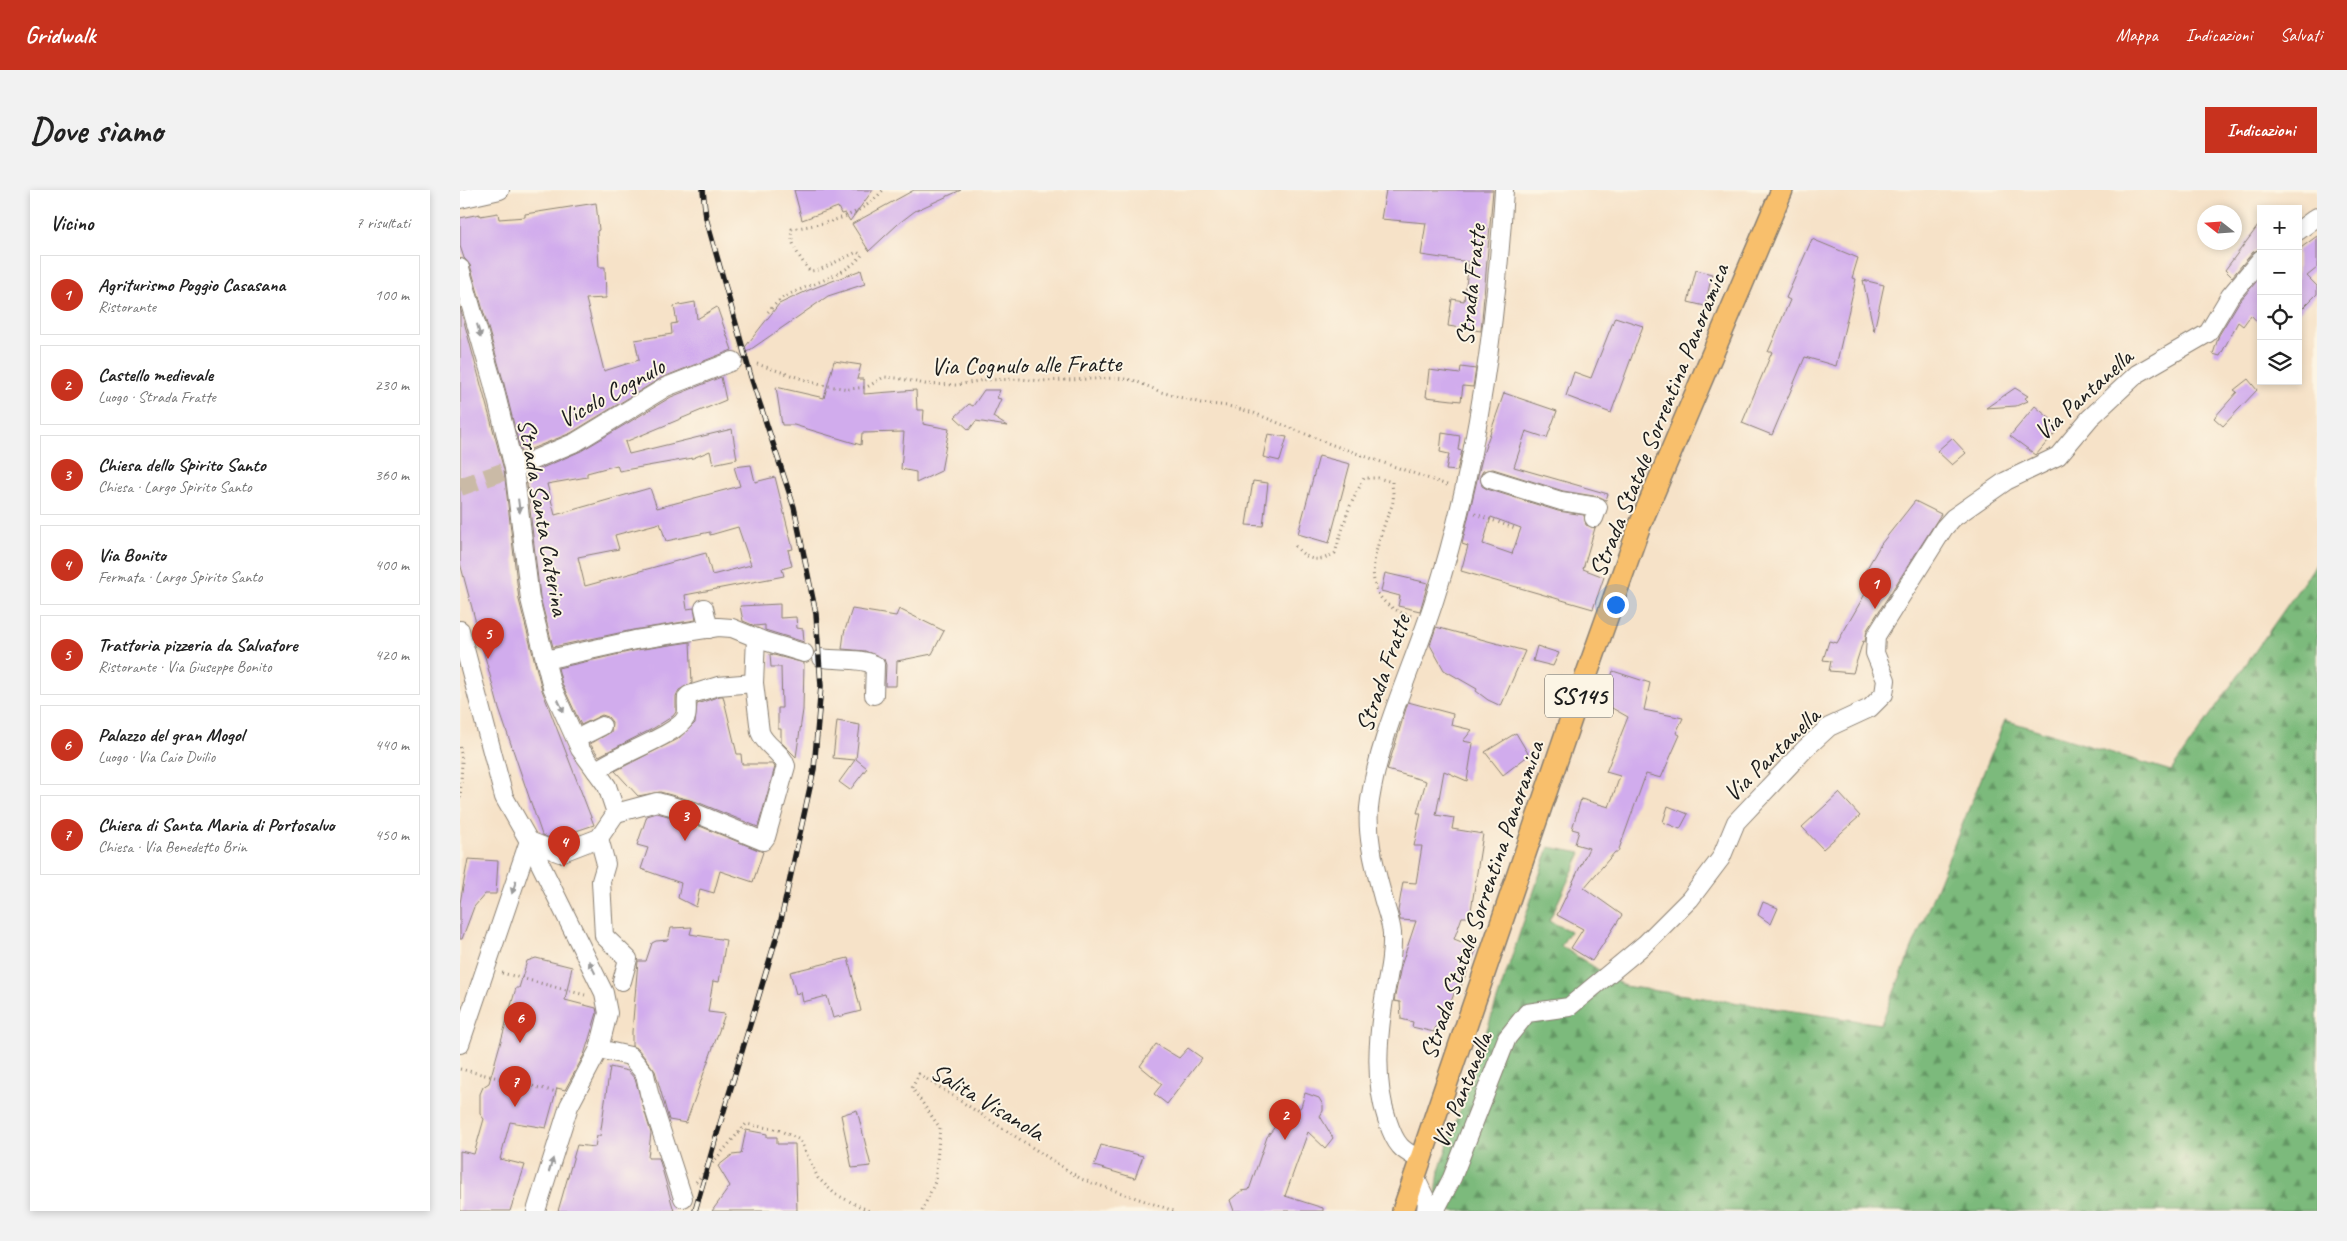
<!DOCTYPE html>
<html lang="it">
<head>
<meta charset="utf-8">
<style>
	body { margin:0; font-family:Caveat,sans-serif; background:#f2f2f2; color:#222 }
	.controls { position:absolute; right:15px; top:15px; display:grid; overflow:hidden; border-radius:0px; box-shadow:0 2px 8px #0003 }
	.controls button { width:45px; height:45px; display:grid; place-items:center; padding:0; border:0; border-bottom:1px solid #e0e0e0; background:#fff; color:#222; font:25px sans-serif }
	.compass { position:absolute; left:1737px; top:15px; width:45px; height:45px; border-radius:50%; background:#fff; box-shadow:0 2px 8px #0003; rotate:287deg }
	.you { position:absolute; left:1155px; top:414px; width:18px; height:18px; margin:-12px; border:4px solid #fff; border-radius:50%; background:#1a73e8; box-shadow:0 0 0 8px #1a73e833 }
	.badge { display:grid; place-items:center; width:32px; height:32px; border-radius:50%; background:#c8321e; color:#fff; font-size:16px; font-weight:700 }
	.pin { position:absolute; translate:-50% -41px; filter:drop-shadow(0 1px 2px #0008) }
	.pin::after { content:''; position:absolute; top:26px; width:18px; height:15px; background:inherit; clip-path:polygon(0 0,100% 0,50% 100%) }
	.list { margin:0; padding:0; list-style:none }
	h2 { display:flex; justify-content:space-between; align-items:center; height:65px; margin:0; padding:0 20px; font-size:21px }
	h2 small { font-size:16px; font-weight:400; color:#767676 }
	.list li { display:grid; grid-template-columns:32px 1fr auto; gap:15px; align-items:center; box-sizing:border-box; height:80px; margin:0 10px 10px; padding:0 10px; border:1px solid #e0e0e0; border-radius:0px }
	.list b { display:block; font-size:19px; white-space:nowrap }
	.list p { margin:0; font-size:16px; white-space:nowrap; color:#767676 }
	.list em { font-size:16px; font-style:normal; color:#767676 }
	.icon { flex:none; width:28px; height:28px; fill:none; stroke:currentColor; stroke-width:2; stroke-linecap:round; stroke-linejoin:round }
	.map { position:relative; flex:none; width:1857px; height:1021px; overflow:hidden; border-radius:0px }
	header { display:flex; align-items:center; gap:30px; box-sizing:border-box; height:70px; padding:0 25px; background:#c8321e; color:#fff }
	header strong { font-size:24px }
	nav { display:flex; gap:28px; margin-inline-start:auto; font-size:18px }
	.intro { display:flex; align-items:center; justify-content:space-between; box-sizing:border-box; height:120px; padding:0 30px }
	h1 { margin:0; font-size:35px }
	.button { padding:12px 22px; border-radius:0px; background:#c8321e; color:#fff; font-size:18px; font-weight:700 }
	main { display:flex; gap:30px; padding:0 30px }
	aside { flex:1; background:#fff; border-radius:0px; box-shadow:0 2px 8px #0003 }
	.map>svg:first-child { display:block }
</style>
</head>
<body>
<header>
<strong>Gridwalk</strong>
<nav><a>Mappa</a><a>Indicazioni</a><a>Salvati</a></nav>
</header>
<div class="intro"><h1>Dove siamo</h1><a class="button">Indicazioni</a></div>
<main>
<aside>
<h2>Vicino<small>7 risultati</small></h2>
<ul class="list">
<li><span class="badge">1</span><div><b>Agriturismo Poggio Casasana</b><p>Ristorante</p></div><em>100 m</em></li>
<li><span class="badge">2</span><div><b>Castello medievale</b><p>Luogo · Strada Fratte</p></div><em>230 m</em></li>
<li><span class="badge">3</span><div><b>Chiesa dello Spirito Santo</b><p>Chiesa · Largo Spirito Santo</p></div><em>360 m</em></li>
<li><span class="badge">4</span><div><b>Via Bonito</b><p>Fermata · Largo Spirito Santo</p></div><em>400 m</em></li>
<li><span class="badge">5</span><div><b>Trattoria pizzeria da Salvatore</b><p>Ristorante · Via Giuseppe Bonito</p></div><em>420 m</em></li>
<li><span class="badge">6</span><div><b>Palazzo del gran Mogol</b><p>Luogo · Via Caio Duilio</p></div><em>440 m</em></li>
<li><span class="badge">7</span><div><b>Chiesa di Santa Maria di Portosalvo</b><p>Chiesa · Via Benedetto Brin</p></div><em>450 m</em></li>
</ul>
</aside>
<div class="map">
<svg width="1857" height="1021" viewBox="0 0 1857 1021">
	<defs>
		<pattern id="forest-firs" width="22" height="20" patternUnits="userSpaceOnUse" patternTransform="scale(1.25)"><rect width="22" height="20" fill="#7bba7b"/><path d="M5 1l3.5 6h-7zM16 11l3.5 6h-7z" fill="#649664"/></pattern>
	</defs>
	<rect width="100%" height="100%" fill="#fcf5e5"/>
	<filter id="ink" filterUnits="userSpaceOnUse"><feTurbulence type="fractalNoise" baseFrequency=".02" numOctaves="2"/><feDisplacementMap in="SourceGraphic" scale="10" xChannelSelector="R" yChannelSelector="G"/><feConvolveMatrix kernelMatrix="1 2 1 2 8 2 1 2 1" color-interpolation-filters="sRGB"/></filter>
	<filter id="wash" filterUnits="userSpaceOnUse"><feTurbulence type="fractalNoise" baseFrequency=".0096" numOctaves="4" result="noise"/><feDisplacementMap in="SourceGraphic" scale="20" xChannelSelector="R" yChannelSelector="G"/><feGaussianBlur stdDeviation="1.12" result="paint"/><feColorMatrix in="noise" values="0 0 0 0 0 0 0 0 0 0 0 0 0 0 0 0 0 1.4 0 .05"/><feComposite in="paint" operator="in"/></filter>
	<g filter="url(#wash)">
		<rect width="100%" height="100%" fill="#f6e2c8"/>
		<path fill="url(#forest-firs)" stroke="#4c6b4c" d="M 1857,373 L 1857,1021 L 974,1021 L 979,981 L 1089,657 L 1121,663 L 1089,731 L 1110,741 L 1101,756 L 1164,796 L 1421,834 L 1545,530 L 1711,581 Z"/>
		<g id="blocks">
			<g fill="#d1aced" fill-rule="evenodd">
				<path d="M 334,0 L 413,0 L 390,31 L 385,23 L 381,24 L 378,17 L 342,30 Z"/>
				<path d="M 454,0 L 501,0 L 455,21 L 438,34 L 409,61 L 392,34 Z"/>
				<path d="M 926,0 L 1033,0 L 1021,141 L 988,136 L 992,109 L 1004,111 L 1009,72 L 961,65 L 966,33 L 921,29 Z"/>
				<path d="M 136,13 L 139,40 L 137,41 L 139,77 L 145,77 L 146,108 L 126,109 L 144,181 L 179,170 L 175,150 L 212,144 L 211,134 L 217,133 L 214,116 L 235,112 L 237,129 L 257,117 L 272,160 L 201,188 L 111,243 L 61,263 L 43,190 L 10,75 L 4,68 L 0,56 L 0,28 L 20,24 L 20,26 L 38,23 L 39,29 L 65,27 L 65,24 Z"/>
				<path d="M 1801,32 L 1801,59 L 1793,62 L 1772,87 L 1765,80 Z"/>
				<path d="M 1857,46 L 1857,78 L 1847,86 L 1857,96 L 1857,104 L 1838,123 L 1838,60 Z"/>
				<path d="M 1352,49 L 1398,68 L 1392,88 L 1396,89 L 1376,176 L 1345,167 L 1312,245 L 1282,233 L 1312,162 L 1308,162 L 1330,110 L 1326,108 Z"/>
				<path d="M 401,80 L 405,94 L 368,106 L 284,164 L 282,161 L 319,114 L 349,100 Z"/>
				<path d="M 1236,80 L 1252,84 L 1245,116 L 1228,112 Z"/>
				<path d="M 1801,86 L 1801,136 L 1791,125 L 1783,136 L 1778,132 L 1760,166 L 1753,164 L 1759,145 L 1779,112 Z"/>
				<path d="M 1403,90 L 1424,95 L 1414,141 Z"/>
				<path d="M 0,117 L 44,280 L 59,410 L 82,500 L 134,635 L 92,649 L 82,645 L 39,519 L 0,373 Z"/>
				<path d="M 1155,127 L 1183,136 L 1151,223 L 1106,206 L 1114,182 L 1131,188 Z"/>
				<path d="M 374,171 L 401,175 L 397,189 L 404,189 L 404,204 L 456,200 L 457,220 L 464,220 L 463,234 L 489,239 L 481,281 L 456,293 L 456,282 L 441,279 L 444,242 L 402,243 L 401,255 L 334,235 L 322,235 L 316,197 L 364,208 Z"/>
				<path d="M 1001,177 L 1016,179 L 1013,197 L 1003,196 L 1001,211 L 966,207 L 969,180 L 1000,184 Z"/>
				<path d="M 261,187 L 266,210 L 165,252 L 169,264 L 272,239 L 277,269 L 253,274 L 250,261 L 233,268 L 159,281 L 157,275 L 127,283 L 127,287 L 87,294 L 95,325 L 190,298 L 197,318 L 280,296 L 274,277 L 291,275 L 295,292 L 315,287 L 333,359 L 328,360 L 332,376 L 322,379 L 324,386 L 225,405 L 227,419 L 234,418 L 236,430 L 173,440 L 93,457 L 80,407 L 66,285 L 121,261 L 211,207 ZM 200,333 L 206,351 L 250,342 L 250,345 L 278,337 L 291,375 L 252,385 L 246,363 L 125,396 L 118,367 L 159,359 L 155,345 Z"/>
				<path d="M 1788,189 L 1797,200 L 1763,236 L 1754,228 L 1777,202 L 1774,200 Z"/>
				<path d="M 1555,198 L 1568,206 L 1565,208 L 1568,211 L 1556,216 L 1526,218 Z"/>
				<path d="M 524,200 L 540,200 L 537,208 L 541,209 L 533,227 L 547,236 L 516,231 L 509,240 L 495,227 L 509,214 L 513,216 Z"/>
				<path d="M 1044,203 L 1097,221 L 1087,248 L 1066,241 L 1054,277 L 1148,304 L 1146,310 L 1140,307 L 1103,301 L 1033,279 L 1023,281 L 1020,286 L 1022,296 L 1027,299 L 1098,321 L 1124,325 L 1126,335 L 1135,338 L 1123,379 L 1144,387 L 1133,419 L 1001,381 L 1008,356 L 1002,354 L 1023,264 ZM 1031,327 L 1061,338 L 1052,364 L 1023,354 Z"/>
				<path d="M 1575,216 L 1600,237 L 1576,265 L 1550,246 Z"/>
				<path d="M 982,243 L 1000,246 L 998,260 L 1002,261 L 997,281 L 986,280 L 989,264 L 980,262 Z"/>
				<path d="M 808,244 L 827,247 L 820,271 L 803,267 Z"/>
				<path d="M 1492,248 L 1506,263 L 1492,275 L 1477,261 Z"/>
				<path d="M 859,266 L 890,274 L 869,353 L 838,344 Z"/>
				<path d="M 793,291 L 808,293 L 803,336 L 786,335 Z"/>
				<path d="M 1455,311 L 1481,324 L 1407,440 L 1405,452 L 1403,451 L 1393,483 L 1369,481 L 1371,471 L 1363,470 L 1369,451 L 1377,453 L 1413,390 L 1403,385 L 1421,354 Z"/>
				<path d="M 925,383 L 968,393 L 960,421 L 938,416 L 940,406 L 921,401 Z"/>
				<path d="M 320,414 L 320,428 L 336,427 L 337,438 L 343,439 L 344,452 L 305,440 L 305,435 L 295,436 L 283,431 L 280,416 Z"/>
				<path d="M 392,419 L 436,426 L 439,419 L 484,441 L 472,464 L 437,471 L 436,496 L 425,496 L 426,475 L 424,469 L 405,461 L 382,459 L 384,443 Z"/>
				<path d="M 976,437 L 1065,461 L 1041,516 L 1028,510 L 1016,501 L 1017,499 L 984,480 L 970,455 Z"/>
				<path d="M 230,452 L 232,493 L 219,500 L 216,506 L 216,522 L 213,526 L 194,538 L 139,566 L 130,554 L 151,542 L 152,532 L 148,527 L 142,525 L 121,535 L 102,494 L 98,478 L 177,460 Z"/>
				<path d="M 1077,456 L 1099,463 L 1093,476 L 1073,471 Z"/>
				<path d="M 310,464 L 344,473 L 343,520 L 336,567 L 321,552 L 321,539 L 318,539 L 318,518 L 322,518 L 321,477 L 311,477 Z"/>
				<path d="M 1153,481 L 1190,493 L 1184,520 L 1223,528 L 1216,543 L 1220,545 L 1201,588 L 1186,584 L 1158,662 L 1155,662 L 1124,698 L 1162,725 L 1132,771 L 1111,758 L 1123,739 L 1097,725 L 1129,658 L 1115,654 L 1119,641 L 1112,639 L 1121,609 L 1149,617 L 1160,586 L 1146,582 L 1168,527 L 1143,513 Z"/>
				<path d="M 260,506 L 263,506 L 277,564 L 281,564 L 282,574 L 313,574 L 315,577 L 298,637 L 237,612 L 200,602 L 178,606 L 155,581 L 218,549 L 235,533 L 237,514 Z"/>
				<path d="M 948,512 L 993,524 L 991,535 L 1012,540 L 1003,551 L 1013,553 L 1007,591 L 984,581 L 976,625 L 994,628 L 992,639 L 1023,644 L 1010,727 L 1002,727 L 994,749 L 1017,758 L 1000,798 L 996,798 L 982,837 L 976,836 L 974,842 L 952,837 L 953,832 L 941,829 L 940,812 L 934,811 L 941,776 L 956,731 L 940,730 L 938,721 L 943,692 L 956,693 L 962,656 L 954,656 L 961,623 L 957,623 L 966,591 L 927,580 Z"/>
				<path d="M 377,531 L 400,535 L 396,569 L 407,578 L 390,600 L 379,592 L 395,570 L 373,568 Z"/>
				<path d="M 1056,543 L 1069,565 L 1043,585 L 1025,562 Z"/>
				<path d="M 1379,603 L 1400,626 L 1363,659 L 1342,637 Z"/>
				<path d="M 1208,616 L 1228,624 L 1220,639 L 1203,632 Z"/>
				<path d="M 197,623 L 230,632 L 303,662 L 293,692 L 260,681 L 254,703 L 240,699 L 236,717 L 218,708 L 221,693 L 181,679 L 188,658 L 177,655 L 187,626 Z"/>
				<path d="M 8,669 L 38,671 L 36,704 L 25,704 L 14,717 L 2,749 L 0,749 L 0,713 Z"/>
				<path d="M 1303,712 L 1318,718 L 1311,734 L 1298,725 Z"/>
				<path d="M 232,737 L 230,744 L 266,750 L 259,792 L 253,791 L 248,822 L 265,824 L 226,933 L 209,930 L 195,881 L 178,859 L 172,856 L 172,842 L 178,771 L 186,771 L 192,753 L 196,751 L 208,750 L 211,738 Z"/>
				<path d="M 76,768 L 112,777 L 105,810 L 136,818 L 137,823 L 124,865 L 105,900 L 97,898 L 86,938 L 50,932 L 40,969 L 65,975 L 50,1021 L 0,1021 L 0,961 L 14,964 L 24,929 L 20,924 L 20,904 L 23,897 L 29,893 L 56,798 L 59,798 L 67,771 Z"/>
				<path d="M 388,768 L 401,821 L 373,828 L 367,806 L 343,812 L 341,802 L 336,804 L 330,782 Z"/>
				<path d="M 696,854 L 719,868 L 728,858 L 742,868 L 707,914 L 694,904 L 702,894 L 680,876 Z"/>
				<path d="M 150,877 L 168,881 L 175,889 L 191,943 L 188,968 L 199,968 L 214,1021 L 98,1021 L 117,955 L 135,957 L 137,946 L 140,946 Z"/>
				<path d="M 845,903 L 859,908 L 863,915 L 863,921 L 860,926 L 873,948 L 865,958 L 848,942 L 825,1006 L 863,1018 L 863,1021 L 774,1021 L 770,1010 L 781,1001 L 789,1000 L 807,947 L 820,930 L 841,917 Z"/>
				<path d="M 397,920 L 411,976 L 392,978 L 381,925 Z"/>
				<path d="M 286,940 L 307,944 L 307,947 L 317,947 L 317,954 L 335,954 L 337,1021 L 252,1021 L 270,996 L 258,976 L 272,965 L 281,964 Z"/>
				<path d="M 641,955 L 683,966 L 675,988 L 634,976 Z"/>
			</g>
		</g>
	</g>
	<g filter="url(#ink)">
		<use href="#blocks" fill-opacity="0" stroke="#897f72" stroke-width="1"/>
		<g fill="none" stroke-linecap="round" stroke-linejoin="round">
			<path stroke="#cabaa6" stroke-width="18" stroke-dasharray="18 9" stroke-linecap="butt" d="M 0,297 L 54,278"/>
			<g stroke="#897f72" stroke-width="20">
				<g id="minor">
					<path d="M 0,9 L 40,0"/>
					<path d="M 1838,41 L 1857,27"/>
					<path d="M 0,78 L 33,193 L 54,278 L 70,409 L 92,497 L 120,559 L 147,596 L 156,623 L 139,648 L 100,663 L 69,651"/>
					<path d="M 54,278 L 116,252 L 206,197 L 273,171"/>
					<path d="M 1030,289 L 1101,311 L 1138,317 L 1134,328"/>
					<path d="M 244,418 L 249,439"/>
					<path d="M 0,440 L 44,607 L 69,651 L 144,803 L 148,823 L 139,859 L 109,916 L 76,1021"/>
					<path d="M 362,468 C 379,471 400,467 415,475 L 414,505"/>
					<path d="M 85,470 L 175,450 L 258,437 L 272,438 L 304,451 L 344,463"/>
					<path d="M 116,549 L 142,536"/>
					<path d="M 136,581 C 155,565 218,545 226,527 C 228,521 226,513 227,507 L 229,505 L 258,496 L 294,493"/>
					<path d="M 156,623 L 197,612 L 233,622 L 303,651 L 306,647 L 326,576 C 322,562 305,556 300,542 L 294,493 L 296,448"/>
					<path d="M 139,648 L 146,674 L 141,691 L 144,746 L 168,769 L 162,791"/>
					<path d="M 0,854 L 69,651"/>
					<path d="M 139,859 L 170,866 L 185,884 L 189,903 L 223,1008"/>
					<path d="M 961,970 C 954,966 945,962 940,956 C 933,948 930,938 927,929 C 914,891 918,847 924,809 C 928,786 933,766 932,743 C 931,731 925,717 922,704 C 914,675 905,640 910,610 C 921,540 954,475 975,408 C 1017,276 1036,138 1044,0"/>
					<path d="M 955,987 L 967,1012 L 966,1021"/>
					<path d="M 975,1021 L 992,988 L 1047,848 L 1067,823 L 1109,817 L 1185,754 L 1230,709 L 1261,668 L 1276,632 L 1345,559 L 1369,537 L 1410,518 L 1424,504 L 1426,490 L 1415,463 L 1416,446 L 1484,338 L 1493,328 L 1546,291 L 1598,266 L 1630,228 L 1677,184 L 1748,143 L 1770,106 L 1801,69"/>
				</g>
			</g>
			<g stroke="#897f72" stroke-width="24">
				<path id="major" d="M 943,1021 L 1114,520 L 1180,335 L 1322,0"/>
			</g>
			<g stroke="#897f72" stroke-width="3" stroke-dasharray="1 4" stroke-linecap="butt">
				<path d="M 308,122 C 312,118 317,112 322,108 C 345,95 385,87 402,65 L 397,62 L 359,80 L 350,81 C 341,70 329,54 332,39 C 366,33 400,28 423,0"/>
				<path d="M 297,174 L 361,195 L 389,199 L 407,197 L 424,187 L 437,188 L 465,194 L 497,195 L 524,190 L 560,189 L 581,191 L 657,188 L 673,190 L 701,202 L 741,213 L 768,216 L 794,223 L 870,254 L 987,295"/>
				<path d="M 1015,324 L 1054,338"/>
				<path d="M 835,356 C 848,371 858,373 875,363 L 889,318 L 904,288 L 918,288 L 932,292 C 932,298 934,306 933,311 C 932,318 927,326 925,333 C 911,373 900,412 952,426"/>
				<path d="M 0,557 L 2,571 L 0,611"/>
				<path d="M 42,783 L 125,805"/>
				<path d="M 0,879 L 97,902"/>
				<path d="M 236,992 L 286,934 L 319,940 L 340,950 L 358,988 L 375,1004 L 409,1021"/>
				<path d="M 462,1021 L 475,992 L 480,938 L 452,898 L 459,884 L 621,989 L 714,1021"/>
			</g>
			<use href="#minor" stroke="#fff" stroke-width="18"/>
			<use href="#major" stroke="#f8bf6c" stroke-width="21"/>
			<g stroke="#1c1c1c" stroke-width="5.5">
				<path id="rail" d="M 235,1021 L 256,947 L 319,739 L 354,579 L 361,496 L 356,424 L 334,317 L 291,187 L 246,28 L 243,0"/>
			</g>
			<use href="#rail" stroke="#fcf5e5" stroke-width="4" stroke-dasharray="11" stroke-linecap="butt"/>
		</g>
		<defs><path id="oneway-solid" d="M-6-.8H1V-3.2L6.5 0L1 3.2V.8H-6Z" transform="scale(1.25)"/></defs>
		<g fill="#999">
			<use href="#oneway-solid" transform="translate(19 141) rotate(74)"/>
			<use href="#oneway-solid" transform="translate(59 316) rotate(83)"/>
			<use href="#oneway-solid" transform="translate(101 516) rotate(65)"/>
			<use href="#oneway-solid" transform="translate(54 697) rotate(108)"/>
			<use href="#oneway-solid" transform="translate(132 777) rotate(-116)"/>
			<use href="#oneway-solid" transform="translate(91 975) rotate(-73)"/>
		</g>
	</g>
	<g text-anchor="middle" stroke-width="4" stroke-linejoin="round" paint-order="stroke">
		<rect fill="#fcf5e5" stroke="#5f5d58" stroke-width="1" x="1085" y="484.5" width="68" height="43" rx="4"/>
		<g font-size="24" font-weight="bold" fill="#1c1c1c">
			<text x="1119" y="514">SS145</text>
		</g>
		<g font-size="25" fill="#1c1c1c" stroke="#fcf5e5">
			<text transform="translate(1010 95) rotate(-84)" y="9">Strada Fratte</text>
			<text transform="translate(566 174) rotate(-1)" y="9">Via Cognulo alle Fratte</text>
			<text transform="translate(151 202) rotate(-29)" y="9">Vicolo Cognulo</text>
			<text transform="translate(1623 204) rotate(-42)" y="9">Via Pantanella</text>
			<text transform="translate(1198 230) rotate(-68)" y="9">Strada Statale Sorrentina Panoramica</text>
			<text transform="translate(84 327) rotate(80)" y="9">Strada Santa Caterina</text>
			<text transform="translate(922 483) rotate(-71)" y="9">Strada Fratte</text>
			<text transform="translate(1311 564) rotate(-44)" y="9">Via Pantanella</text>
			<text transform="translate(1021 710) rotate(-71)" y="9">Strada Statale Sorrentina Panoramica</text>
			<text transform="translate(1001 900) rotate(-68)" y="9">Via Pantanella</text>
			<text transform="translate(528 911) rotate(31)" y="9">Salita Visanola</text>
		</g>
	</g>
</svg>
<div class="controls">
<button>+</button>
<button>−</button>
<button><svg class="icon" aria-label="locate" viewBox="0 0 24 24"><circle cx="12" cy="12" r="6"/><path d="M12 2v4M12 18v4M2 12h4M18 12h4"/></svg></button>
<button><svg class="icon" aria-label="layers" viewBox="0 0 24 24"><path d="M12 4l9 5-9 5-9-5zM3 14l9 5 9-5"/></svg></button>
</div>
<svg class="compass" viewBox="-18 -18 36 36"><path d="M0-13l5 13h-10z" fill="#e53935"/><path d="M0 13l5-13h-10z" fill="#767676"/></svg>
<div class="you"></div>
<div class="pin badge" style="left:1415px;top:419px">1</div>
<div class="pin badge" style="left:825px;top:950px">2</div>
<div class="pin badge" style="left:225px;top:651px">3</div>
<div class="pin badge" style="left:104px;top:677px">4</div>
<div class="pin badge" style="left:28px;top:469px">5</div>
<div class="pin badge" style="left:60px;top:853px">6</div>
<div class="pin badge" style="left:55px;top:917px">7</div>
</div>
</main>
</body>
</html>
